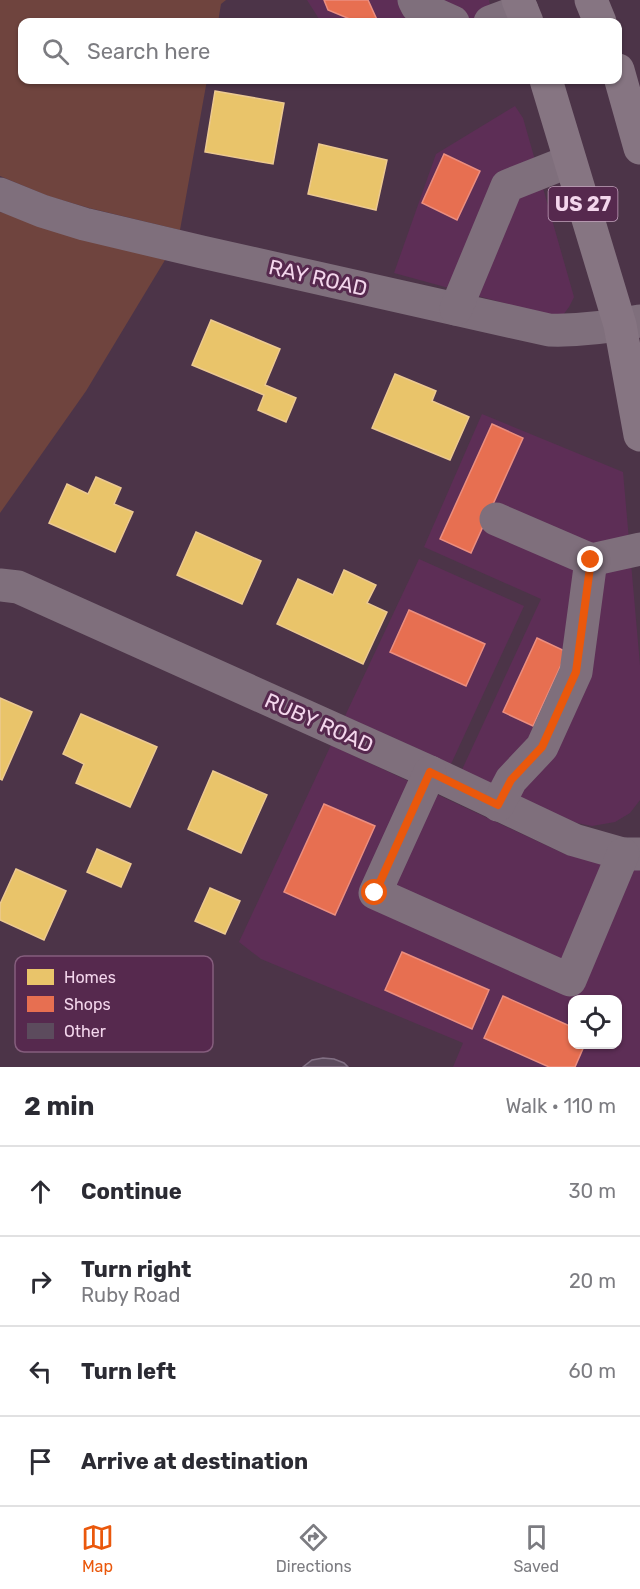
<!DOCTYPE html>
<html lang="en">
<head>
<meta charset="utf-8">
<style>
	body { margin:0; font-family:Rubik,sans-serif; background:#f7f7f7; color:#2b2b33 }
	.controls { position:absolute; right:18px; bottom:18px; display:grid; overflow:hidden; border-radius:12px; box-shadow:0 2px 4px #0004 }
	.controls button { width:54px; height:54px; display:grid; place-items:center; padding:0; border:0; border-bottom:2px solid #e1e1e2; background:#fff; color:#2b2b33; font:30px sans-serif }
	.stop { position:absolute; width:18px; height:18px; margin:-14px; border:4px solid #ea580c; border-radius:50%; background:#fff }
	.stop.end { background:#ea580c; border-color:#fff; box-shadow:0 2px 6px #0008 }
	.list { margin:0; padding:0; list-style:none }
	h2 { display:flex; justify-content:space-between; align-items:center; height:78px; margin:0; padding:0 24px; font-size:26px }
	h2 small { font-size:20px; font-weight:400; color:#7c7c81 }
	.list li { display:grid; grid-template-columns:39px 1fr auto; gap:18px; align-items:center; box-sizing:border-box; height:90px; padding:0 24px; border-top:2px solid #e1e1e2 }
	.list b { display:block; font-size:22px; white-space:nowrap }
	.list p { margin:0; font-size:20px; white-space:nowrap; color:#7c7c81 }
	.list em { font-size:20px; font-style:normal; color:#7c7c81 }
	.icon { flex:none; width:33px; height:33px; fill:none; stroke:currentColor; stroke-width:2; stroke-linecap:round; stroke-linejoin:round }
	.map { position:relative; flex:none; width:640px; height:1067px; overflow:hidden }
	.search { position:absolute; background:#fff; box-shadow:0 2px 4px #0004; left:18px; right:18px; top:18px; height:66px; display:flex; align-items:center; gap:15px; box-sizing:border-box; padding:0 21px; border-radius:12px; color:#7c7c81; font-size:22px }
	.sheet { height:438px; background:#fff }
	nav { display:flex; justify-content:space-around; align-items:center; box-sizing:border-box; height:84px; border-top:2px solid #e1e1e2; background:#fff; font-size:16px; color:#7c7c81 }
	nav a { display:grid; justify-items:center; gap:3px }
	nav .on { color:#ea580c }
	.map>svg:first-child { display:block }
</style>
</head>
<body>
<div class="map">
<svg width="640" height="1067" viewBox="0 0 640 1067">
	<rect width="100%" height="100%" fill="#4c3448"/>
	<g fill="#5d2e56" fill-rule="evenodd">
		<path d="M 307,0 L 489,0 L 493,22 L 321,22 Z"/>
		<path d="M 515,106 L 523,118 L 574,297 L 569,307 L 563,315 L 551,316 L 394,273 L 436,154 Z"/>
		<path d="M 482,414 L 623,472 L 640,665 L 640,800 L 630,813 L 615,822 L 592,826 L 572,822 L 460,774 L 541,599 L 424,547 Z"/>
		<path d="M 419,559 L 524,606 L 451,764 L 345,716 Z"/>
		<path d="M 331,745 L 567,855 L 640,870 L 640,1067 L 453,1067 L 463,1043 L 261,959 L 239,942 ZM 572,999 L 618,999 L 618,1044 L 572,1044 Z"/>
	</g>
	<g fill="#6f443e">
		<path d="M 0,0 L 226,0 L 221,4 L 218,22 L 22,22 L 22,80 L 207,80 L 180,230 L 89,208 L 48,196 L 0,176 Z"/>
		<path d="M 0,212 L 165,260 L 86,391 L 0,513 Z"/>
	</g>
	<g fill="#e9c46a" stroke="#ecc991" stroke-width="1.5">
		<path d="M 215,91 L 284,103 L 273,164 L 205,152 Z"/>
		<path d="M 319,144 L 387,160 L 376,210 L 308,194 Z"/>
		<path d="M 211,320 L 280,349 L 265,385 L 296,398 L 286,422 L 258,410 L 264,395 L 192,365 Z"/>
		<path d="M 395,374 L 436,391 L 432,401 L 469,417 L 450,460 L 372,428 Z"/>
		<path d="M 96,477 L 121,488 L 114,504 L 133,512 L 115,552 L 49,523 L 67,484 L 88,494 Z"/>
		<path d="M 196,532 L 261,561 L 242,604 L 177,575 Z"/>
		<path d="M 344,570 L 376,585 L 367,603 L 387,612 L 363,664 L 277,624 L 298,579 L 333,595 Z"/>
		<path d="M 0,698 L 32,712 L 2,780 L 0,779 Z"/>
		<path d="M 81,714 L 157,747 L 130,807 L 76,783 L 84,764 L 63,754 Z"/>
		<path d="M 213,771 L 267,795 L 241,853 L 188,829 Z"/>
		<path d="M 97,849 L 131,864 L 121,887 L 87,872 Z"/>
		<path d="M 16,869 L 66,891 L 44,940 L 0,920 L 0,904 Z"/>
		<path d="M 210,888 L 240,901 L 225,934 L 195,921 Z"/>
	</g>
	<g fill="#e76f51" stroke="#eb8e80" stroke-width="1.5">
		<path d="M 324,0 L 368,0 L 378,22 L 357,22 L 328,10 Z"/>
		<path d="M 444,154 L 480,171 L 457,220 L 422,203 Z"/>
		<path d="M 492,424 L 523,438 L 471,553 L 440,539 Z"/>
		<path d="M 409,610 L 485,644 L 466,686 L 390,652 Z"/>
		<path d="M 537,638 L 567,652 L 533,726 L 503,712 Z"/>
		<path d="M 324,804 L 375,826 L 335,915 L 284,892 Z"/>
		<path d="M 402,952 L 489,990 L 472,1029 L 385,990 Z"/>
		<path d="M 503,996 L 572,1027 L 572,1044 L 585,1044 L 575,1067 L 549,1067 L 484,1038 Z"/>
	</g>
	<path fill="#5c4b5d" stroke="#827084" stroke-width="1.5" d="M 323,1058 L 334,1059 L 344,1063 L 348,1067 L 303,1067 L 312,1060 Z"/>
	<g fill="none" stroke-linecap="round" stroke-linejoin="round">
		<g stroke="#7f6f7c" stroke-width="33">
			<path d="M 414,0 L 417,6 L 453,22"/>
			<path d="M 490,22 L 522,10"/>
			<path d="M 0,194 L 42,211 L 84,224 L 202,252 L 549,330 C 580,331 610,327 640,321"/>
			<path d="M 456,309 L 507,186 L 570,161"/>
			<path d="M 496,519 L 591,560 L 640,549"/>
			<path d="M 0,585 L 18,587 L 430,772 L 574,840 L 623,854 L 640,854"/>
			<path d="M 430,772 L 375,893 L 570,980 L 623,854"/>
			<path d="M 498,805 L 511,780 L 542,747 L 576,672 L 591,560"/>
		</g>
		<g stroke="#867582" stroke-width="33">
			<path d="M 518,0 L 527,22"/>
			<path d="M 591,0 L 600,22"/>
			<path d="M 618,70 L 640,148"/>
			<path d="M 546,80 L 620,325 L 640,435"/>
		</g>
	</g>
	<g fill="none" stroke-linecap="round" stroke-linejoin="round">
		<path stroke="#ea580c" stroke-width="8" d="M 375,893 L 430,772 L 498,805 L 511,780 L 542,747 L 576,672 L 591,560"/>
	</g>
	<g text-anchor="middle" stroke-width="6" stroke-linejoin="round" paint-order="stroke">
		<rect fill="#56294e" stroke="#c4a2bd" stroke-width="1.5" x="548.5" y="187" width="69" height="34" rx="4.5"/>
		<g font-size="20" font-weight="bold" fill="#f3d6ec">
			<text x="583" y="211">US 27</text>
		</g>
		<g font-size="21" fill="#f3d6ec" stroke="#56294e">
			<text transform="translate(318 278) rotate(13)" y="7">RAY ROAD</text>
			<text transform="translate(319 723) rotate(24)" y="7">RUBY ROAD</text>
		</g>
	</g>
	<rect x="15" y="956" width="198" height="96" rx="9" fill="#56294e" stroke="#855d7d" stroke-width="1.5"/>
	<rect x="27" y="969" width="27" height="16" fill="#e9c46a"/>
	<rect x="27" y="996" width="27" height="16" fill="#e76f51"/>
	<rect x="27" y="1023" width="27" height="16" fill="#5c4b5d"/>
	<g font-size="16" fill="#f3d6ec">
		<text x="64" y="983">Homes</text>
		<text x="64" y="1010">Shops</text>
		<text x="64" y="1037">Other</text>
	</g>
</svg>
<div class="controls">
<button><svg class="icon" aria-label="locate" viewBox="0 0 24 24"><circle cx="12" cy="12" r="6"/><path d="M12 2v4M12 18v4M2 12h4M18 12h4"/></svg></button>
</div>
<div class="stop" style="left:375px;top:893px"></div>
<div class="stop end" style="left:591px;top:560px"></div>
<div class="search"><svg class="icon" aria-label="search" viewBox="0 0 24 24"><circle cx="10" cy="10" r="6"/><path d="M15 15l6 6"/></svg>Search here</div>
</div>
<section class="sheet">
<h2>2 min<small>Walk · 110 m</small></h2>
<ul class="list">
<li><svg class="icon" aria-label="ahead" viewBox="0 0 24 24"><path d="M12 20V5M6 11l6-6 6 6"/></svg><div><b>Continue</b></div><em>30 m</em></li>
<li><svg class="icon" aria-label="right" viewBox="0 0 24 24"><path d="M7 20v-9h11M14 6l5 5-5 5"/></svg><div><b>Turn right</b><p>Ruby Road</p></div><em>20 m</em></li>
<li><svg class="icon" aria-label="left" viewBox="0 0 24 24"><path d="M17 20v-9H6M10 6l-5 5 5 5"/></svg><div><b>Turn left</b></div><em>60 m</em></li>
<li><svg class="icon" aria-label="arrive" viewBox="0 0 24 24"><path d="M6 21V4h12l-3 4 3 4H6"/></svg><div><b>Arrive at destination</b></div></li>
</ul>
</section>
<nav>
<a class="on"><svg class="icon" aria-label="map" viewBox="0 0 24 24"><path d="M3 6l6-2 6 2 6-2v14l-6 2-6-2-6 2zM9 4v14M15 6v14"/></svg>Map</a>
<a><svg class="icon" aria-label="directions" viewBox="0 0 24 24"><path d="M12 3l9 9-9 9-9-9zM9 14v-3h6M13 9l2 2-2 2"/></svg>Directions</a>
<a><svg class="icon" aria-label="saved" viewBox="0 0 24 24"><path d="M7 4h10v16l-5-4-5 4z"/></svg>Saved</a>
</nav>
</body>
</html>
